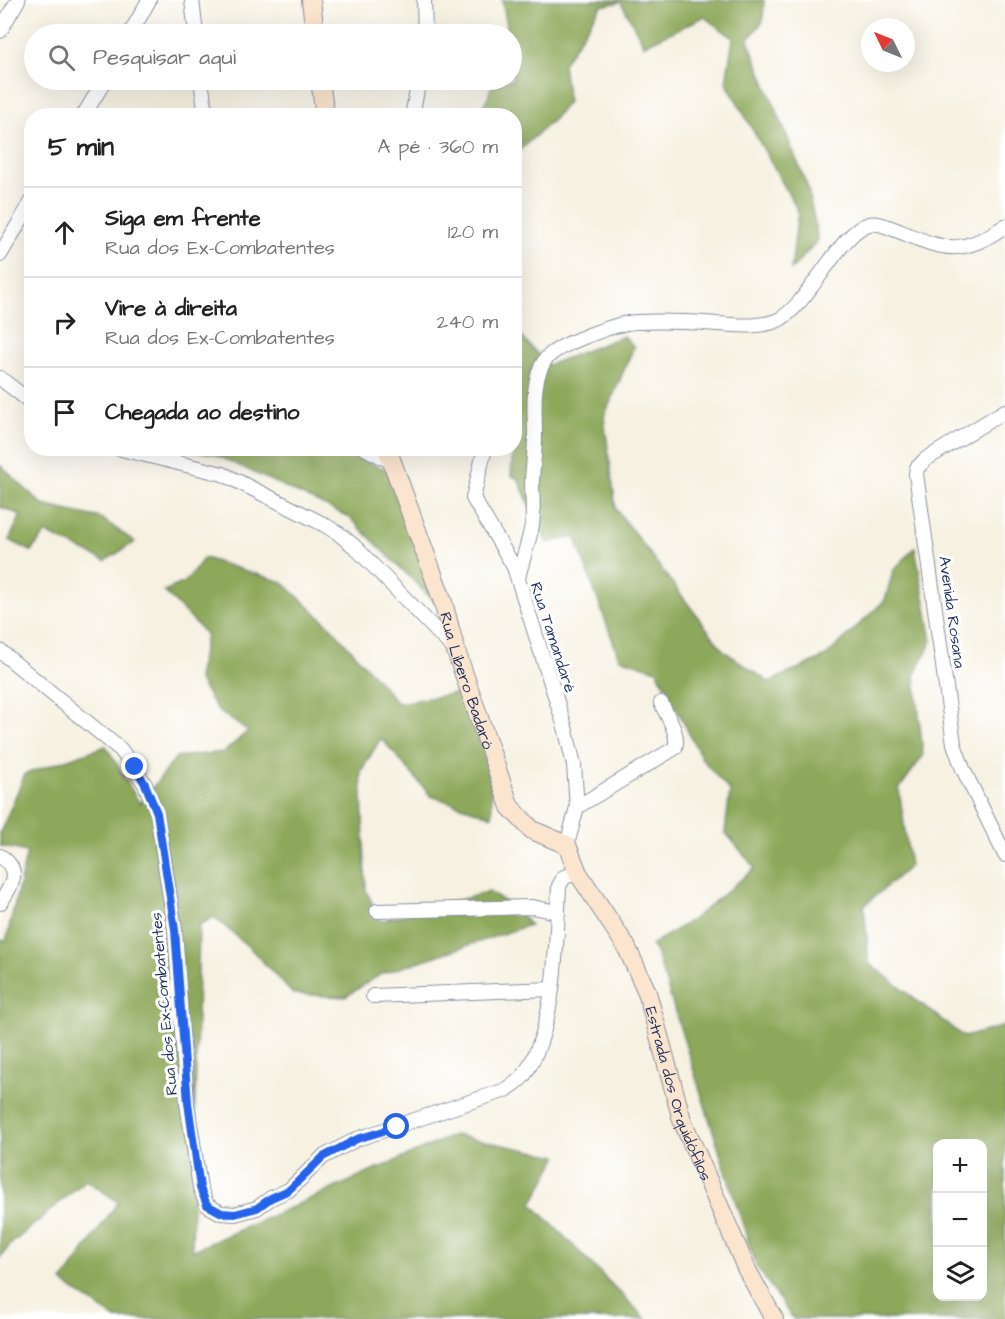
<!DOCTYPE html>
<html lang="pt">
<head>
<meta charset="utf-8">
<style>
	body { margin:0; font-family:"Architects Daughter",sans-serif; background:#f6f6f6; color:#222 }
	.controls { position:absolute; right:18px; bottom:18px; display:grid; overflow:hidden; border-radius:12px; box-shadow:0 6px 24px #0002 }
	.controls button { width:54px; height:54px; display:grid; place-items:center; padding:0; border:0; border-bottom:2px solid #e0e0e0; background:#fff; color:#222; font:30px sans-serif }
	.compass { position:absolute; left:861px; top:18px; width:54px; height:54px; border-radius:50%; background:#fff; box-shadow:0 6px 24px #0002; rotate:313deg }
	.stop { position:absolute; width:18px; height:18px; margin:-14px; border:4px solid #2563eb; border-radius:50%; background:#fff }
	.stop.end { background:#2563eb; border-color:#fff; box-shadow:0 2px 6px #0008 }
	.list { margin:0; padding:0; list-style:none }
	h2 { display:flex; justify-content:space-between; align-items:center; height:78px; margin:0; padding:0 24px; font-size:26px }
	h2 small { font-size:20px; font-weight:400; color:#767676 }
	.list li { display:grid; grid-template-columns:39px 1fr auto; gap:18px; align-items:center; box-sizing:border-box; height:90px; padding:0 24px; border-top:2px solid #e0e0e0 }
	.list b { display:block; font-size:22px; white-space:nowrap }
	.list p { margin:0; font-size:20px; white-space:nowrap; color:#767676 }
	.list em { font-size:20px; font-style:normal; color:#767676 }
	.icon { flex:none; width:33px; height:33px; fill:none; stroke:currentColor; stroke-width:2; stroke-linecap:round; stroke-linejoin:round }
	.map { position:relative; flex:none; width:1005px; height:1319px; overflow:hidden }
	.search { position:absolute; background:#fff; box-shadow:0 6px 24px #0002; left:24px; top:24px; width:498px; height:66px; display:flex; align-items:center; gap:15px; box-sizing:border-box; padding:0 21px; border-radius:33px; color:#767676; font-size:22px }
	.panel { position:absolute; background:#fff; box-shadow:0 6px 24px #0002; left:24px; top:108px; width:498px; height:348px; border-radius:24px }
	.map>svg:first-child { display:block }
</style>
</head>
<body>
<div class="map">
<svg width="1005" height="1319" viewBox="0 0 1005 1319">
	<rect width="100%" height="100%" fill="#fff"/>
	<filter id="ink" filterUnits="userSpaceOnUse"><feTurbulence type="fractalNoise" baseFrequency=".0167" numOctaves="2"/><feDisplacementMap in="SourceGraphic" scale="12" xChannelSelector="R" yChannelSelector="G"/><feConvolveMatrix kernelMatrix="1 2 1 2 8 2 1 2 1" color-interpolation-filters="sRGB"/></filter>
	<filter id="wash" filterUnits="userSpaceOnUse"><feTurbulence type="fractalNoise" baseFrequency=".008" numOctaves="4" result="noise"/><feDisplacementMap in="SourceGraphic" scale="24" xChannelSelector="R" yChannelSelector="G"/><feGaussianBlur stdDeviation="1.35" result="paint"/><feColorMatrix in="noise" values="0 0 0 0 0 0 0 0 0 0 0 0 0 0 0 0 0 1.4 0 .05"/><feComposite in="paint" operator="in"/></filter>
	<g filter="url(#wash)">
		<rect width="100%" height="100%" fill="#f6f1e1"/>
		<g fill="#8da85a" stroke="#546c5c" stroke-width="1.5" fill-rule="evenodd">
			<path d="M 502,0 L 764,0 L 763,21 L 748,40 L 808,188 L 818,240 L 791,270 L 798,211 L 726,82 L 733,38 L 704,17 L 644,45 L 621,2 L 601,6 L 563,64 L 568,102 L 554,119 L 515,154 L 514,116 L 479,115 L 489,94 L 493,80 L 512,80 L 512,34 L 505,34 L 507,25 Z"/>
			<path d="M 515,330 L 548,365 L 624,336 L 634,347 L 604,417 L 616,509 L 723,650 L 769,682 L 826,656 L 885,600 L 893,571 L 915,547 L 932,641 L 915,674 L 923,756 L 899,789 L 910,866 L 864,906 L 869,963 L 964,1037 L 1005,1026 L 1005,1319 L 793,1319 L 756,1266 L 656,952 L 651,945 L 692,920 L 755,868 L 725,832 L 730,791 L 702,759 L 657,670 L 619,658 L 575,537 L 547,543 L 518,479 L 511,475 L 513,449 L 514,448 L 517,381 L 515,376 ZM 938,1144 L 982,1144 L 982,1296 L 938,1296 Z"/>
			<path d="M 179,449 L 335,449 L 390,471 L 439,606 L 349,517 L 214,454 Z"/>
			<path d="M 0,465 L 43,505 L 101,518 L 135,542 L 105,561 L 46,533 L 31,551 L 9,540 L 21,515 L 0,507 Z"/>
			<path d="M 204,558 L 282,582 L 331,627 L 398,703 L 464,692 L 491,776 L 492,816 L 431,796 L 381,738 L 361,771 L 366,890 L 381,921 L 489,892 L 515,907 L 530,925 L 381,974 L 345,997 L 293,994 L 251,949 L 214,917 L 199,925 L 192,1251 L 454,1135 L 558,1156 L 532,1204 L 646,1319 L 116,1319 L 62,1282 L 118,1202 L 86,1180 L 10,1245 L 0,1258 L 0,940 L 6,941 L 27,852 L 0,846 L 0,833 L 25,774 L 106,746 L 140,804 L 176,757 L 224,752 L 248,731 L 218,711 L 198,679 L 206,634 L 164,591 L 185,582 Z"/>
		</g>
	</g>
	<g filter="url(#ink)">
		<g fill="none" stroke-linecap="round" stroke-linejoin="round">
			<g stroke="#8890a0" stroke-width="16">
				<g id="street">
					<path d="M 192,0 L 196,34"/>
					<path d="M 424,0 L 425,34"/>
					<path d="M 0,31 L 18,0"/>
					<path d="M 130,34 L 149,0"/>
					<path d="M 201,80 L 206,116"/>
					<path d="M 83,116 L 105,80"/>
					<path d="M 412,116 L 419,80"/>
					<path d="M 0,255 L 32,201"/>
					<path d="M 0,378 L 32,403"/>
					<path d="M 1005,411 L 926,459 L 917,468 L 916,474 L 954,744 L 963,769 L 1005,855"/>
					<path d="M 117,448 L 223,474 L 323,524 L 338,533 L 355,547 L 456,651"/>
					<path d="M 365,448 L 390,461"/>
					<path d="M 485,448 L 473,498 L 514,567 L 565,727 L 574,765 L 577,807 L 567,845"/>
					<path d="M 518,578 C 522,560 529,543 532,525 C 534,511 532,495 532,480 C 533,465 535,450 535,435 C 535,410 531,381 545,360 C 555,345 617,323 636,322 C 663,321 690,322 717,324 C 737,325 757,328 776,321 C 807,309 839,232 869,224 C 878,222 888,227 896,230 C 943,249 959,258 1005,226"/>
					<path d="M 0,651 L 121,750 L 145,784 L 157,813 L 175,930 L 187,1103 L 200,1188 L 207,1205 L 221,1213 L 235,1214 L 257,1208 L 271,1198 L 289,1190 L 323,1157 L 357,1139 L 506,1090 C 512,1085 520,1081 524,1075 C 557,1027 556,942 559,886 L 564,877 L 578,873"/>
					<path d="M 577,807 L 675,748 C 680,734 667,716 661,703"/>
					<path d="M 0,856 C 22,870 12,886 0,903"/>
					<path d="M 377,911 L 532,907 L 558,912"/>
					<path d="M 373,996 L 552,989"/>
				</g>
			</g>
			<g stroke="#8890a0" stroke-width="20">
				<g id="secondary">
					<path d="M 311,0 L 315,34"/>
					<path d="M 320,80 L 325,116"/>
					<path id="s1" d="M 387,448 L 443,602 L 456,651 L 510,807 L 532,830 L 567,845 L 578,873 L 626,946 L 647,992 L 682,1120 L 747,1270 L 774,1319"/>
				</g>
			</g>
			<use href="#street" stroke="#fff" stroke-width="14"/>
			<use href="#secondary" stroke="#fbe5cf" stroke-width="18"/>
		</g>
	</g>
	<g fill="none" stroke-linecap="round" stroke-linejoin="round" filter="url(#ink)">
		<path stroke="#2563eb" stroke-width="8" d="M 135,767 L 145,784 L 157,813 L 175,930 L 188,1103 L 200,1188 L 207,1205 L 222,1213 L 235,1214 L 257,1208 L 271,1198 L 289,1190 L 323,1157 L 357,1139 L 397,1127"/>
	</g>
	<g text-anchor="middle" stroke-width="6" stroke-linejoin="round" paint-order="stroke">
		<g font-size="16" fill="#1b2f5e" stroke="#fff">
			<text transform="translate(953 612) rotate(82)" y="6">Avenida Rosana</text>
			<text transform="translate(554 637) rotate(72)" y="6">Rua Tamandaré</text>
			<text dy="6" stroke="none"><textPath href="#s1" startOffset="246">Rua Libero Badaró</textPath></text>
			<text transform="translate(163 1004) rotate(-95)" y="6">Rua dos Ex-Combatentes</text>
			<text dy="6" stroke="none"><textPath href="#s1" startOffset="724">Estrada dos Orquidófilos</textPath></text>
		</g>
	</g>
</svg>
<div class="controls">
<button>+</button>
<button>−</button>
<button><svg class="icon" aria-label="layers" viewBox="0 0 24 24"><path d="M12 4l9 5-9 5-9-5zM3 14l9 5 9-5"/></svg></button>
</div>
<svg class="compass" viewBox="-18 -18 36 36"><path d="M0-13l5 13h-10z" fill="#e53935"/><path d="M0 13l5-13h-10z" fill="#767676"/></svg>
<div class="stop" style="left:397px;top:1127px"></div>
<div class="stop end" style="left:135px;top:767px"></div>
<div class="search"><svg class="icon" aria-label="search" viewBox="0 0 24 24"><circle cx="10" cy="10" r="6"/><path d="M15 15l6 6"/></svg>Pesquisar aqui</div>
<section class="panel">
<h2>5 min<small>A pé · 360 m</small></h2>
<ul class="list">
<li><svg class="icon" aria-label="ahead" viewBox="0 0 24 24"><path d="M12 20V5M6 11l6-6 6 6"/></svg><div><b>Siga em frente</b><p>Rua dos Ex-Combatentes</p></div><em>120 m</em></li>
<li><svg class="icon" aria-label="right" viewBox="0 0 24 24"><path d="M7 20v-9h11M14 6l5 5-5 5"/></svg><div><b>Vire à direita</b><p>Rua dos Ex-Combatentes</p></div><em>240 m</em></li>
<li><svg class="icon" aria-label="arrive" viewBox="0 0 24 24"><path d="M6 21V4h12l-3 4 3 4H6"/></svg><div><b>Chegada ao destino</b></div></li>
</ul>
</section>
</div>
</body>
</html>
